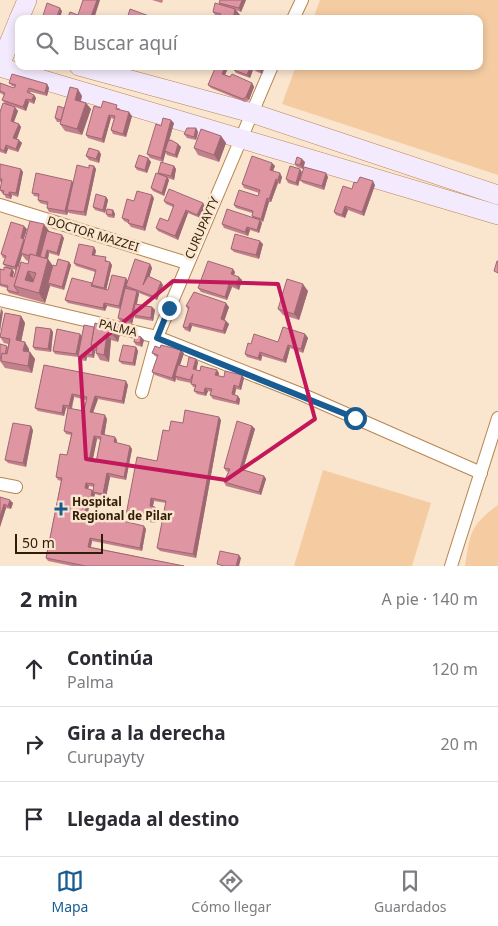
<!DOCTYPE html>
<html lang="es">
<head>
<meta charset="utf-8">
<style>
	body { margin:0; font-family:"Noto Sans",sans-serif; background:#f2f2f3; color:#2b2b33 }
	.scale { position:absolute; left:15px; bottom:12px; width:88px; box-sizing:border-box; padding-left:5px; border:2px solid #301d06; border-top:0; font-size:14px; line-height:18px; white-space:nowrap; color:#301d06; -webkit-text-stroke:4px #fae5cf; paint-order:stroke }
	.stop { position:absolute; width:15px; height:15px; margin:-11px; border:4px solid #185c91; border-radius:50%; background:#fff }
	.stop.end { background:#185c91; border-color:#fff; box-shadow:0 1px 5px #0008 }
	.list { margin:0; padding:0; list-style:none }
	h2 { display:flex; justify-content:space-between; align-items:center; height:65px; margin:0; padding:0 20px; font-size:21px }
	h2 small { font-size:16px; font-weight:400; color:#7c7c81 }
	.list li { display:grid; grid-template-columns:32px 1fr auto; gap:15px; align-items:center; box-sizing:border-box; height:75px; padding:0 20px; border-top:1px solid #e1e1e2 }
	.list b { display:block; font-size:19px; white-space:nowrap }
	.list p { margin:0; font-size:16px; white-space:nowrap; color:#7c7c81 }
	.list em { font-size:16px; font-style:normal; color:#7c7c81 }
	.icon { flex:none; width:28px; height:28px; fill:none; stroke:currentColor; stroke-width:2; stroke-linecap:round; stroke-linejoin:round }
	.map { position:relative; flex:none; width:498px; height:566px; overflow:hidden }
	.search { position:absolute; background:#fff; box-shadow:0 2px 8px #0003; left:15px; right:15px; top:15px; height:55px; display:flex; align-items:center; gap:12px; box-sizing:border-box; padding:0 18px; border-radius:10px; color:#7c7c81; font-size:19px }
	.sheet { height:290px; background:#fff }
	nav { display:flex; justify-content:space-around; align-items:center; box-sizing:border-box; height:70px; border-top:1px solid #e1e1e2; background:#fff; font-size:14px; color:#7c7c81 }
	nav a { display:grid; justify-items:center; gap:2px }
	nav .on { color:#185c91 }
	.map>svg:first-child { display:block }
</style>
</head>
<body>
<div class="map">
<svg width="498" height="566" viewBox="0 0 498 566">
	<rect width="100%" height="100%" fill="#fae5cf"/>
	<g fill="#f5cca2">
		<path d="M 320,0 L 498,0 L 498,175 L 282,104 L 296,66 L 479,66 L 479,19 L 313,19 Z"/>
		<path d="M 323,470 L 431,503 L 412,566 L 294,566 Z"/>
		<path d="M 498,505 L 498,566 L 465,566 C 470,534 470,525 498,505 Z"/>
	</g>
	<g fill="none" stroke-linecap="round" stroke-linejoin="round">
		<g stroke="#b78651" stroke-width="14">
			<g id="street">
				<path d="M 293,19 L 302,0"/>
				<path d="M 0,205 L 187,263"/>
				<path d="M 0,300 L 157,337 L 301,394 L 481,473"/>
				<path d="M 142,392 L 157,337 L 272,66"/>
				<path d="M 0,484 L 16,487"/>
				<path d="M 451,566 L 498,418"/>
			</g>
		</g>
		<g stroke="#b78651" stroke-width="20">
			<g id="secondary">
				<path d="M 19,19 L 27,0"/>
				<path d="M 0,65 L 19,19"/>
				<path d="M 79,66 L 252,113 L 498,195"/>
				<path d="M 0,67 L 498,215"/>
			</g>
		</g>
		<use href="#street" stroke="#fff" stroke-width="12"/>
		<use href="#secondary" stroke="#f4eafd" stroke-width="19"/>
	</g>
	<g fill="#c1808c" fill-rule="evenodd">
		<path d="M 152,0 L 163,0 L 162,3 Z"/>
		<path d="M 246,0 L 241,12 L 236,10 L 240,15 L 239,19 L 219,19 L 217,18 L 213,12 L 220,5 L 219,3 Z"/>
		<path d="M 216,66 L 229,66 L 225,75 L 252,83 L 254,87 L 249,100 L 245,102 L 211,88 L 208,85 Z"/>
		<path d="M 235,66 L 265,66 L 262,74 L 253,70 L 250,78 L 236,73 L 234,70 Z"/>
		<path d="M 9,83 L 47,84 L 49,88 L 47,96 L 31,92 L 30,93 L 34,95 L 36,98 L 34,104 L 29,102 L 26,111 L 10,105 L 18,111 L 14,122 L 19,124 L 21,127 L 17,139 L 22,143 L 18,152 L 8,149 L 6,154 L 0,152 L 0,112 L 5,103 L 2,100 L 4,95 L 0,93 L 0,84 L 14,88 L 15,87 L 12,86 Z"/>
		<path d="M 82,96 L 81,101 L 86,103 L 91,109 L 82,135 L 65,131 L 60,124 L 61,122 L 57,122 L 55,118 Z"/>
		<path d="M 101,108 L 120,108 L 119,109 L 132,116 L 126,137 L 113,134 L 111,130 L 114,119 L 111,118 L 104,143 L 88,138 L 86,135 Z"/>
		<path d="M 174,123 L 169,141 L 178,144 L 181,147 L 177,158 L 167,155 L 165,152 L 163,162 L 150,158 L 147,154 L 161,126 Z"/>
		<path d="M 196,128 L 198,132 L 196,140 L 187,138 L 184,134 Z"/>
		<path d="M 221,136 L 226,143 L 219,162 L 198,155 L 194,148 Z"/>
		<path d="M 101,154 L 99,163 L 89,160 L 86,156 Z"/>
		<path d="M 148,158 L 151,162 L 147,173 L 137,170 L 135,167 Z"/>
		<path d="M 305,162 L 303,169 L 297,167 L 295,164 Z"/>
		<path d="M 272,163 L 275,166 L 273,171 L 282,177 L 280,184 L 278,183 L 271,202 L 269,202 L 263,222 L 261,221 L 262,223 L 259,233 L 250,230 L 248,236 L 224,228 L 222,224 L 253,217 L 252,216 L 252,213 L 236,208 L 234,205 L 258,196 L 259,193 L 244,188 L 242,184 Z"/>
		<path d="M 0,164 L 23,172 L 18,197 L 12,195 L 11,199 L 6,198 L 4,194 L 2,193 L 0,190 L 2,182 L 0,182 Z"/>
		<path d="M 94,166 L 96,169 L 86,216 L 69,213 L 68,212 L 67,215 L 49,212 L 47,208 L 47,205 L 40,203 L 38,200 L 39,197 L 34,196 L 32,193 L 72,181 L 73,183 L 89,168 Z"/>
		<path d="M 174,166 L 176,169 L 174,180 L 167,178 L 169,180 L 164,196 L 153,191 L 151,188 L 159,174 L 158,173 Z"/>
		<path d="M 302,172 L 298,186 L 288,183 L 286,179 Z"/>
		<path d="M 328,177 L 324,190 L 303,183 L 300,180 Z"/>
		<path d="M 357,183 L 375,185 L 364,216 L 348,210 L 345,218 L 336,215 L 334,212 L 352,189 Z"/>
		<path d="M 106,197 L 108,200 L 105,213 L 95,210 L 93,207 Z"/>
		<path d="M 154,198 L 145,231 L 131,227 L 128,223 L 124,221 L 122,218 L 134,201 Z"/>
		<path d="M 164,201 L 205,206 L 200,218 L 188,213 L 178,240 L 158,231 L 156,228 L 168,221 L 173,207 L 166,204 Z"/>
		<path d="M 113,210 L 115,214 L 114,218 L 108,217 L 106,214 Z"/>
		<path d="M 44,224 L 49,231 L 64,238 L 59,256 L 49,253 L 48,259 L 53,266 L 56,266 L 69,262 L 71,265 L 64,290 L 50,286 L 45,303 L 9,293 L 7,290 L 7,288 L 0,286 L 0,269 L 4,270 L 6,267 L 3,264 L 5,258 L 3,258 L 1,254 L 27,229 L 24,239 L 25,240 ZM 22,255 L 26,260 L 28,261 L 28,264 L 20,266 L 19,266 ZM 12,269 L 16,270 L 14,277 L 13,277 L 14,272 Z"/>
		<path d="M 263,244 L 259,259 L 234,252 L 231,249 Z"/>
		<path d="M 94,247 L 96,251 L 95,255 L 108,261 L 108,262 L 112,265 L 106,290 L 108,290 L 128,281 L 150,264 L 152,268 L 149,277 L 163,285 L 157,300 L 139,293 L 137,304 L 152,307 L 155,310 L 153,321 L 135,318 L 134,316 L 132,324 L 121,322 L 118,318 L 120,309 L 107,306 L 105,311 L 68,303 L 65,300 L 92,283 L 92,284 L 95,272 L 76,266 L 74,263 Z"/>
		<path d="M 235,272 L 234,275 L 242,280 L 239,290 L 232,287 L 227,300 L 201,292 L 198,288 Z"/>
		<path d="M 308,291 L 299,320 L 283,315 L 278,309 Z"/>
		<path d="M 186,306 L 229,307 L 224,320 L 229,324 L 225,334 L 192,326 L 190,332 L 185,330 L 183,327 L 188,310 Z"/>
		<path d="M 21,316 L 25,323 L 21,342 L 29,349 L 29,352 L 30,352 L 35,359 L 32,373 L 5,368 L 0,361 L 0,344 L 8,347 L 8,344 L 4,343 L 0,337 Z"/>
		<path d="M 84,325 L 120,334 L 118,342 L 111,340 L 109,362 L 100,360 L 96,353 L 96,351 L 95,351 L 94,358 L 87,357 L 86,361 L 80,360 L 78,357 L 55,354 L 53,351 L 80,334 L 82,336 Z"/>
		<path d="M 51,329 L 53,332 L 51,352 L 35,350 L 33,347 Z"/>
		<path d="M 305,334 L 308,338 L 303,353 L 290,348 L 286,363 L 262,356 L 261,361 L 247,357 L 245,354 L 251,344 L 278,342 Z"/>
		<path d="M 141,337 L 144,340 L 142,347 L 136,345 L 134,342 Z"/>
		<path d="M 136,347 L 138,351 L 135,366 L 122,364 L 119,361 Z"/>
		<path d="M 152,353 L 184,353 L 180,365 L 187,367 L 196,359 L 198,362 L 196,370 L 219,373 L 218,376 L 224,377 L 242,375 L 244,378 L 241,390 L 236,389 L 235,395 L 240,399 L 239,405 L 213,399 L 210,395 L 211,392 L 208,391 L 206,396 L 197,394 L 194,391 L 195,387 L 193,387 L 191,383 L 177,380 L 176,378 L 175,382 L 155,375 L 152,372 L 157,357 L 155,356 Z"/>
		<path d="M 44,365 L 128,385 L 124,404 L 98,399 L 93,413 L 107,419 L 104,435 L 117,440 L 116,443 L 132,449 L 126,480 L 110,477 L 106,497 L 95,494 L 93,501 L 86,500 L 85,502 L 87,502 L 89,506 L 88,512 L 146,529 L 142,551 L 92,541 L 91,547 L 184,566 L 72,566 L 48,561 L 46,558 L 61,481 L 58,480 L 56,477 L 67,455 L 71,435 L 66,434 L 64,431 L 68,409 L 66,408 L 64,416 L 38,411 L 35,408 ZM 74,397 L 86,400 L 84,411 L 72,409 ZM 97,439 L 101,440 L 96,462 L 92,462 ZM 89,486 L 94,487 L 93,490 L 88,489 Z"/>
		<path d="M 221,420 L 196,558 L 160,551 L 157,548 L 166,503 L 154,501 L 153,506 L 157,510 L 155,523 L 128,518 L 126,515 L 157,461 L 169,431 L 183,423 Z"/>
		<path d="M 252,426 L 255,429 L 243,470 L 264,476 L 266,479 L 261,495 L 226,486 L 224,482 L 228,472 L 226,471 L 224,468 Z"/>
		<path d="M 33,430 L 26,467 L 8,463 L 5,460 Z"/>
		<path d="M 0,497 L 13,503 L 11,509 L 6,508 L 0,527 Z"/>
	</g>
	<g fill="#9d6872">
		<path d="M 97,0 L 100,0 L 94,19 L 90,19 Z"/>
		<path d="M 242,0 L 246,0 L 241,12 L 239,8 Z"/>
		<path d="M 60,8 L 62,11 L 60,19 L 56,19 Z"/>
		<path d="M 235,9 L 240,15 L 239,19 L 233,19 Z"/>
		<path d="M 225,66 L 229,66 L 224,77 L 222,74 Z"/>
		<path d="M 262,66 L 265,66 L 262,74 L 260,71 Z"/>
		<path d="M 250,67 L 253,70 L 250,78 L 247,75 Z"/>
		<path d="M 252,83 L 254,87 L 249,100 L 246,97 Z"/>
		<path d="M 47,84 L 49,88 L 47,96 L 45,93 Z"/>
		<path d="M 78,89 L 82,96 L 79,106 L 75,100 Z"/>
		<path d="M 34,95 L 36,98 L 34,104 L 32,100 Z"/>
		<path d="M 26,99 L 29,102 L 26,111 L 23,107 Z"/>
		<path d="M 86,103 L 91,109 L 82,135 L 77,129 Z"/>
		<path d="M 15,107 L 18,111 L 13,124 L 11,121 Z"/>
		<path d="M 129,112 L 132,116 L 126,137 L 123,134 Z"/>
		<path d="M 109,115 L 111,118 L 104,143 L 102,139 Z"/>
		<path d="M 171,120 L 174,123 L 163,162 L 161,158 Z"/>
		<path d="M 19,124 L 21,127 L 16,141 L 13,138 Z"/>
		<path d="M 196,128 L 198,132 L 196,140 L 194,137 Z"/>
		<path d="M 221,136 L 226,143 L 219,162 L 214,155 Z"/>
		<path d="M 19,140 L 22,143 L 18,152 L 16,149 Z"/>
		<path d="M 178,144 L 181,147 L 177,158 L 175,155 Z"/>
		<path d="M 6,145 L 8,149 L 6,154 L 4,151 Z"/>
		<path d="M 99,151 L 101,154 L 99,163 L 96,159 Z"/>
		<path d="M 148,158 L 151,162 L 147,173 L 145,170 Z"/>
		<path d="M 302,159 L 305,162 L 303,169 L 300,165 Z"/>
		<path d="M 272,163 L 275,166 L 272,173 L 270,170 Z"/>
		<path d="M 94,166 L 96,169 L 86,216 L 84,212 Z"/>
		<path d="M 174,166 L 176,169 L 174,180 L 171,176 Z"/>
		<path d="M 21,169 L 23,172 L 18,197 L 16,193 Z"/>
		<path d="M 300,169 L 302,172 L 298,186 L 296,183 Z"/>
		<path d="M 280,173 L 282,177 L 280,184 L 278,180 Z"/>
		<path d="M 326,173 L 328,177 L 324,190 L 322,186 Z"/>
		<path d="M 167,177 L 169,180 L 164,196 L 162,193 Z"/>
		<path d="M 276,179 L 278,183 L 271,202 L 269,199 Z"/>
		<path d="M 72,181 L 74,185 L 67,210 L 68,212 L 67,215 L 65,211 Z"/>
		<path d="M 373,181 L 375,185 L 364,216 L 362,212 Z"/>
		<path d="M 9,192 L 12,195 L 11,199 L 9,195 Z"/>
		<path d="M 152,195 L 154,198 L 145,231 L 143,227 Z"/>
		<path d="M 106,197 L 108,200 L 105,213 L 103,210 Z"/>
		<path d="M 267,198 L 269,202 L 263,222 L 261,219 Z"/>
		<path d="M 203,203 L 205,206 L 200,218 L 197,215 Z"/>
		<path d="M 345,206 L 348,210 L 345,218 L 342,215 Z"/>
		<path d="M 113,210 L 115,214 L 114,218 L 112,215 Z"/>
		<path d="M 186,210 L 188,213 L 178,240 L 175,236 Z"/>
		<path d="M 260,220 L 262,223 L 259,233 L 257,230 Z"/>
		<path d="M 44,224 L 49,231 L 41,262 L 36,257 Z"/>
		<path d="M 24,226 L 27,229 L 23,241 L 21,238 Z"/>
		<path d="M 247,227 L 250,230 L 248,236 L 245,232 Z"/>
		<path d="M 62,235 L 64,238 L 59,256 L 57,253 Z"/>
		<path d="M 24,239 L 26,242 L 21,253 L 22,255 L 17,271 L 15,267 Z"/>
		<path d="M 260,241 L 263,244 L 259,259 L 256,255 Z"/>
		<path d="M 94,247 L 96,251 L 94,258 L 92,255 Z"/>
		<path d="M 47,250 L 49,253 L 47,265 L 48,259 L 55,269 L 48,283 L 50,286 L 45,303 L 39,293 L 44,263 Z"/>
		<path d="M 69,262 L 71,265 L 64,290 L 62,287 Z"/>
		<path d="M 110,262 L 112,265 L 106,291 L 104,288 Z"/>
		<path d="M 150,264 L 152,268 L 146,288 L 143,285 Z"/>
		<path d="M 12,269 L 14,272 L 12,279 L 10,276 Z"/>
		<path d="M 233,269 L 235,272 L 233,278 L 231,274 Z"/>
		<path d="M 28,271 L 34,280 L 32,290 L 25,280 Z"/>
		<path d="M 239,277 L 242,280 L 239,290 L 236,286 Z"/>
		<path d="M 126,278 L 128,281 L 121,310 L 119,306 Z"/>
		<path d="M 161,282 L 163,285 L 157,300 L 155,297 Z"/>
		<path d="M 229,284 L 232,287 L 227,300 L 225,297 Z"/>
		<path d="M 303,284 L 308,291 L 299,320 L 294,314 Z"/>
		<path d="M 137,291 L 139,294 L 134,315 L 133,315 L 134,316 L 132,324 L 130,321 Z"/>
		<path d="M 104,303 L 107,306 L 105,311 L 103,308 Z"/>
		<path d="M 226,303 L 229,307 L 224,322 L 221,319 Z"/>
		<path d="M 152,307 L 155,310 L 153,321 L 151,318 Z"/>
		<path d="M 1,308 L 3,312 L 0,332 L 0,315 Z"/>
		<path d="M 21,316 L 25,323 L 20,347 L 16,340 Z"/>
		<path d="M 226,321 L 229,324 L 225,334 L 223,331 Z"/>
		<path d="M 190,323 L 192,326 L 190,332 L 188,328 Z"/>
		<path d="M 115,328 L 120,334 L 118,342 L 113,335 Z"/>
		<path d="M 51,329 L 53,332 L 51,352 L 48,349 Z"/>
		<path d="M 80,334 L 82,337 L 79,357 L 76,354 Z"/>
		<path d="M 107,334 L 111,340 L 109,362 L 104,355 Z"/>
		<path d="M 305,334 L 308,338 L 303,353 L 301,349 Z"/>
		<path d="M 141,337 L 144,340 L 142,347 L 140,343 Z"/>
		<path d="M 25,342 L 29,349 L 28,357 L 23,351 Z"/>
		<path d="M 288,345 L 290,348 L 286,363 L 283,360 Z"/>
		<path d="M 136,347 L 138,351 L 135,366 L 133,363 Z"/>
		<path d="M 93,348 L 95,351 L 94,358 L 92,355 Z"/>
		<path d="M 181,350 L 184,353 L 176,377 L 175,376 L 176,378 L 175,382 L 172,378 Z"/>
		<path d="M 30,352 L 35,359 L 32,373 L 28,366 Z"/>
		<path d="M 260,352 L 262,356 L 261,361 L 258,358 Z"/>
		<path d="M 85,353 L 87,357 L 86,361 L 84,357 Z"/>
		<path d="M 196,359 L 198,362 L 196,372 L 193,369 Z"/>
		<path d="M 217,370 L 219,373 L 218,378 L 215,375 Z"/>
		<path d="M 242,375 L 244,378 L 241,390 L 239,387 Z"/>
		<path d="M 126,381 L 128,385 L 124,404 L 122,401 Z"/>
		<path d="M 234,385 L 236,389 L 234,397 L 232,394 Z"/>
		<path d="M 205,388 L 208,391 L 206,396 L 204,393 Z"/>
		<path d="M 72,394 L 74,397 L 71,409 L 69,406 Z"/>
		<path d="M 95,396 L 98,399 L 92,415 L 90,412 Z"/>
		<path d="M 238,396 L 240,399 L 239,405 L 236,402 Z"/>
		<path d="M 63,405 L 66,408 L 64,416 L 62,413 Z"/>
		<path d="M 105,415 L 107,419 L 104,438 L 101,434 Z"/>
		<path d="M 219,417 L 221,420 L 196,558 L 193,554 Z"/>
		<path d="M 31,426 L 33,430 L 26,467 L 23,463 Z"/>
		<path d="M 252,426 L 255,429 L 242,472 L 240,469 Z"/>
		<path d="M 94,436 L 97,439 L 92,464 L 89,461 Z"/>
		<path d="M 115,437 L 117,440 L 116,446 L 114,442 Z"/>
		<path d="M 130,446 L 132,449 L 126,480 L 124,477 Z"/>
		<path d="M 107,473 L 110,477 L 106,497 L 103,494 Z"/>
		<path d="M 264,476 L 266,479 L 261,495 L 259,492 Z"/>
		<path d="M 86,483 L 89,486 L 87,492 L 85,488 Z"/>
		<path d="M 92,490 L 95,494 L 93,501 L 91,498 Z"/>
		<path d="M 151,498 L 154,501 L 152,509 L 150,506 Z"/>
		<path d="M 10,500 L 13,503 L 11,509 L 8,506 Z"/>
		<path d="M 87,502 L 89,506 L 88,515 L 85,512 Z"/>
		<path d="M 4,504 L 6,508 L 0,527 L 0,517 Z"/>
		<path d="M 155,507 L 157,510 L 155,523 L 152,520 Z"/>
		<path d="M 144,526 L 146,529 L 142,551 L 140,548 Z"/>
		<path d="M 90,538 L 92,541 L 90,550 L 88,547 Z"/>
		<path d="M 239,555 L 241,558 L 239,566 L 236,566 Z"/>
	</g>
	<g fill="#e095a3" stroke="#9d6872" fill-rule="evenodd">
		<path d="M 83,0 L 97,0 L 90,19 L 67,19 L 70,12 L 78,15 Z"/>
		<path d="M 220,0 L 242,0 L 239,8 L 219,3 Z"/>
		<path d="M 47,3 L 60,8 L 56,19 L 42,19 Z"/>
		<path d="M 215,3 L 235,9 L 233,19 L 219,19 L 221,14 L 213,12 Z"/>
		<path d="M 130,9 L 149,16 L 148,19 L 127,19 Z"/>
		<path d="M 163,16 L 170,19 L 161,19 Z"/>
		<path d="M 216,66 L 225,66 L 222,74 L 230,77 L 232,74 L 252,83 L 246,97 L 243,99 L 208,85 Z"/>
		<path d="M 235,66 L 262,66 L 260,71 L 250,67 L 247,75 L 234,70 Z"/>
		<path d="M 12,74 L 47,84 L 45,93 L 29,88 L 27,92 L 34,95 L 32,100 L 26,99 L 23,107 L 2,100 L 5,93 L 0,91 L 0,83 L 14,88 L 16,85 L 9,83 Z"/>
		<path d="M 70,87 L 78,89 L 75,100 L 86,103 L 77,129 L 60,124 Z"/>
		<path d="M 103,101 L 117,105 L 116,109 L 129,112 L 123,134 L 111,130 L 115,116 L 109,115 L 102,139 L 86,135 L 94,106 L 101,108 Z"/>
		<path d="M 3,103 L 15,107 L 11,121 L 19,124 L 13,138 L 19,140 L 16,149 L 6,145 L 4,151 L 0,149 L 0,112 Z"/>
		<path d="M 58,106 L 64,108 L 61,120 L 55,118 Z"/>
		<path d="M 163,118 L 171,120 L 161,158 L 147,154 L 156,124 L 161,126 Z"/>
		<path d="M 187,128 L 196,128 L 194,137 L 184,134 Z"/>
		<path d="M 201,129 L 221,136 L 214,155 L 194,148 Z"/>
		<path d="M 171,140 L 178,144 L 175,155 L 165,151 L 168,141 Z"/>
		<path d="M 89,148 L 99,151 L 96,159 L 86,156 Z"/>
		<path d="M 139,155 L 148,158 L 145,170 L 135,167 Z"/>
		<path d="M 252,156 L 272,163 L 270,170 L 280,173 L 278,180 L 276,179 L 269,199 L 267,198 L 261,219 L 252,216 L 253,211 L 234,205 L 239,190 L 258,196 L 260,190 L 242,184 Z"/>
		<path d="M 297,157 L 302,159 L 300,165 L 295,164 Z"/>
		<path d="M 161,162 L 174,166 L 171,176 L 158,173 Z"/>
		<path d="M 0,164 L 21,169 L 16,193 L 9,192 L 9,195 L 3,194 L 4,191 L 0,190 L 2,179 L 0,179 Z"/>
		<path d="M 77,165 L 89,168 L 89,165 L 94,166 L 84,212 L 67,210 Z"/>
		<path d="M 290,166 L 300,169 L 296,183 L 286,179 Z"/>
		<path d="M 304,167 L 326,173 L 322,186 L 300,180 Z"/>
		<path d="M 36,173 L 72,181 L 65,211 L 47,208 L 48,202 L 38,200 L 39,194 L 32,193 Z"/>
		<path d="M 156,173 L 167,177 L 162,193 L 151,188 Z"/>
		<path d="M 360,177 L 373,181 L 362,212 L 345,206 L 342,215 L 334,212 L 343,186 L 352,189 L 354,182 L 357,183 Z"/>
		<path d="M 169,189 L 203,203 L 197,215 L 186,210 L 175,236 L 156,228 L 160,218 L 168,221 L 174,205 L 164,201 Z"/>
		<path d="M 137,191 L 152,195 L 143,227 L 128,223 L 129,220 L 122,218 L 127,199 L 134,201 Z"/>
		<path d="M 96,194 L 106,197 L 103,210 L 93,207 Z"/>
		<path d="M 107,209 L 113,210 L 112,215 L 106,214 Z"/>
		<path d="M 227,209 L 260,220 L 257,230 L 247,227 L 245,232 L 222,224 Z"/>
		<path d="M 30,221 L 44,224 L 36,256 L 30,254 L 30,256 L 21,253 Z"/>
		<path d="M 11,222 L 24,226 L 21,238 L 24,239 L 15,267 L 3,264 L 6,256 L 1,254 Z"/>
		<path d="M 47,231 L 62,235 L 57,253 L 47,250 L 45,258 L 40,257 Z"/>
		<path d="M 235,234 L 260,241 L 256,255 L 231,249 Z"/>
		<path d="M 79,244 L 94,247 L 92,255 L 106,257 L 105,261 L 110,262 L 104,288 L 92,285 L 96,270 L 74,263 Z"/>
		<path d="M 30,254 L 48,259 L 39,293 L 14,286 L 21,262 L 28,264 ZM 28,271 L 36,273 L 33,282 L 25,280 Z"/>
		<path d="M 58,259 L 69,262 L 62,287 L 48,283 L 53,265 L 56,266 Z"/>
		<path d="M 135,259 L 150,264 L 143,285 L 148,276 L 161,282 L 155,297 L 126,286 Z"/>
		<path d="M 208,261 L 233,269 L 231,274 L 239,277 L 236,286 L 229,284 L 225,297 L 198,288 Z"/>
		<path d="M 497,261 L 498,261 L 498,273 L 494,271 Z"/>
		<path d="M 17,266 L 20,266 L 14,286 L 18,292 L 18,293 L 7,290 L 8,286 L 0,284 L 0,269 L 4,270 L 4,267 L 12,269 L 10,276 L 14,277 Z"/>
		<path d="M 112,275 L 126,278 L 119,306 L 104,303 L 103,308 L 65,300 L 72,278 L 92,283 L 91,286 L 108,290 Z"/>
		<path d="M 287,279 L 303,284 L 294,314 L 278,309 Z"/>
		<path d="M 125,288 L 137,291 L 130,321 L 118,318 Z"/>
		<path d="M 194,292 L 226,303 L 221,319 L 226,321 L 223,331 L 190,323 L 188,328 L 183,327 L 189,307 L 186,306 Z"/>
		<path d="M 135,304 L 152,307 L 151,318 L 133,315 Z"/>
		<path d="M 5,313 L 21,316 L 16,340 L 25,342 L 23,351 L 30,352 L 28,366 L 1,361 L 2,353 L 7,354 L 10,339 L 0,337 Z"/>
		<path d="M 95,323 L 115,328 L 113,335 L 107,334 L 104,355 L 96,353 L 97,346 L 91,345 Z"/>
		<path d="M 84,325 L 94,327 L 91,345 L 93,348 L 92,355 L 85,353 L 84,357 L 78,356 Z"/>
		<path d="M 36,327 L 51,329 L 48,349 L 33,347 Z"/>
		<path d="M 283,327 L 305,334 L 301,349 L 288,345 L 283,360 L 260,352 L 258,358 L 245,354 L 248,343 L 251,344 L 254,334 L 278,342 Z"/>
		<path d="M 57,329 L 80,334 L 76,354 L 53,351 Z"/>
		<path d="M 135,335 L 141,337 L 140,343 L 134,342 Z"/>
		<path d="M 0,344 L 7,346 L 5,354 L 2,353 L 1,358 L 0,358 Z"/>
		<path d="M 123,345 L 136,347 L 133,363 L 119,361 Z"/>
		<path d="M 161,345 L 181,350 L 172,378 L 152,372 L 158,355 L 152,353 L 155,346 L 160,348 Z"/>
		<path d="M 189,357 L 196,359 L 193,369 L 200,371 L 201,366 L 217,370 L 215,375 L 224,377 L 225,371 L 242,375 L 239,387 L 234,385 L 232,394 L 238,396 L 236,402 L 210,395 L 212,389 L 205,388 L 204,393 L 194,391 L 196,385 L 191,384 L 193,374 L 190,380 L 175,376 L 178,365 L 187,367 Z"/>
		<path d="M 44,365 L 126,381 L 122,401 L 95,396 L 90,412 L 105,415 L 101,434 L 115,437 L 114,442 L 130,446 L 124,477 L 107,473 L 103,494 L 93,492 L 94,484 L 86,483 L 85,488 L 92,490 L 91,498 L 83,497 L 82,502 L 87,502 L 85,512 L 144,526 L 140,548 L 90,538 L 88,547 L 184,566 L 86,566 L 46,558 L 62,478 L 56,477 L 60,454 L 67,455 L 72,433 L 64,431 L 68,408 L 84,411 L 87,397 L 72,394 L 69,406 L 63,405 L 62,413 L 35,408 ZM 94,436 L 101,437 L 96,462 L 89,461 Z"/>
		<path d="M 185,410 L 219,417 L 193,554 L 157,548 L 166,501 L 151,498 L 150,506 L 155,507 L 152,520 L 126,515 L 137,457 L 157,461 L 163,430 L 169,431 L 171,421 L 183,423 Z"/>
		<path d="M 237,421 L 252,426 L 240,469 L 264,476 L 259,492 L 224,482 L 230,469 L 224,468 Z"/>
		<path d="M 13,423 L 31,426 L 23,463 L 5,460 Z"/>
		<path d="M 0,497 L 10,500 L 8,506 L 4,504 L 0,517 Z"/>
		<path d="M 220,551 L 239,555 L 236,566 L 224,566 L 217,564 Z"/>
	</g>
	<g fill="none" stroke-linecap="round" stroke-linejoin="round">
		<path stroke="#185c91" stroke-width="6" d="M 169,308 L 157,338 L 355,418"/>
	</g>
	<path fill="none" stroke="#c2185b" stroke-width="4" stroke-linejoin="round" d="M 173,281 L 278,284 L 315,419 L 226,480 L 86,459 L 80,358 Z"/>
	<path fill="#185c91" stroke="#fae5cf" stroke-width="2" d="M58.5 501.5h5v5h5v5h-5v5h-5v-5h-5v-5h5z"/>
	<g text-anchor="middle" stroke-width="5" stroke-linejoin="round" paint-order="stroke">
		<g font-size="12" fill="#301d06" stroke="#fae5cf">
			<text transform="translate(202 228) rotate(-66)" y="4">CURUPAYTY</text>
			<text transform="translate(93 234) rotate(17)" y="4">DOCTOR MAZZEI</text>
			<text transform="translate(118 328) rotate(14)" y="4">PALMA</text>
		</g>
		<g font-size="12" font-weight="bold" fill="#301d06" stroke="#fae5cf" text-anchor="start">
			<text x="72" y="506">Hospital<tspan x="72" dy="14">Regional de Pilar</tspan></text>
		</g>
	</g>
</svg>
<div class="scale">50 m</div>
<div class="stop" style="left:355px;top:418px"></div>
<div class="stop end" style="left:169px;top:308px"></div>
<div class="search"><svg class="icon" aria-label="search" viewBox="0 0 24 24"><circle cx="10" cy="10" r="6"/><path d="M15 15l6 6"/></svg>Buscar aquí</div>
</div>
<section class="sheet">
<h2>2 min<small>A pie · 140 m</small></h2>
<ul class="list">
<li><svg class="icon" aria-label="ahead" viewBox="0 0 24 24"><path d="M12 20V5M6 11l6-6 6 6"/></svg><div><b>Continúa</b><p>Palma</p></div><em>120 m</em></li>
<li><svg class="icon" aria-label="right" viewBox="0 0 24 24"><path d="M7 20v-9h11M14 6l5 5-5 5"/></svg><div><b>Gira a la derecha</b><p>Curupayty</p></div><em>20 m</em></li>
<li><svg class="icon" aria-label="arrive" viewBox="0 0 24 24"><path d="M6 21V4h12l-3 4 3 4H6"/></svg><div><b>Llegada al destino</b></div></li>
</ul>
</section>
<nav>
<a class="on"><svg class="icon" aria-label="map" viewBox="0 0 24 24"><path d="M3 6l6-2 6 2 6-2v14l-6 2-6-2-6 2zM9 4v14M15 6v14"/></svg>Mapa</a>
<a><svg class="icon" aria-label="directions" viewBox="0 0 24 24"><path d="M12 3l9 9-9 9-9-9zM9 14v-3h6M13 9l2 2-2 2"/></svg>Cómo llegar</a>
<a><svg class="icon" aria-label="saved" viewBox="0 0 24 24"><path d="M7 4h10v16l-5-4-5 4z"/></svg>Guardados</a>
</nav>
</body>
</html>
